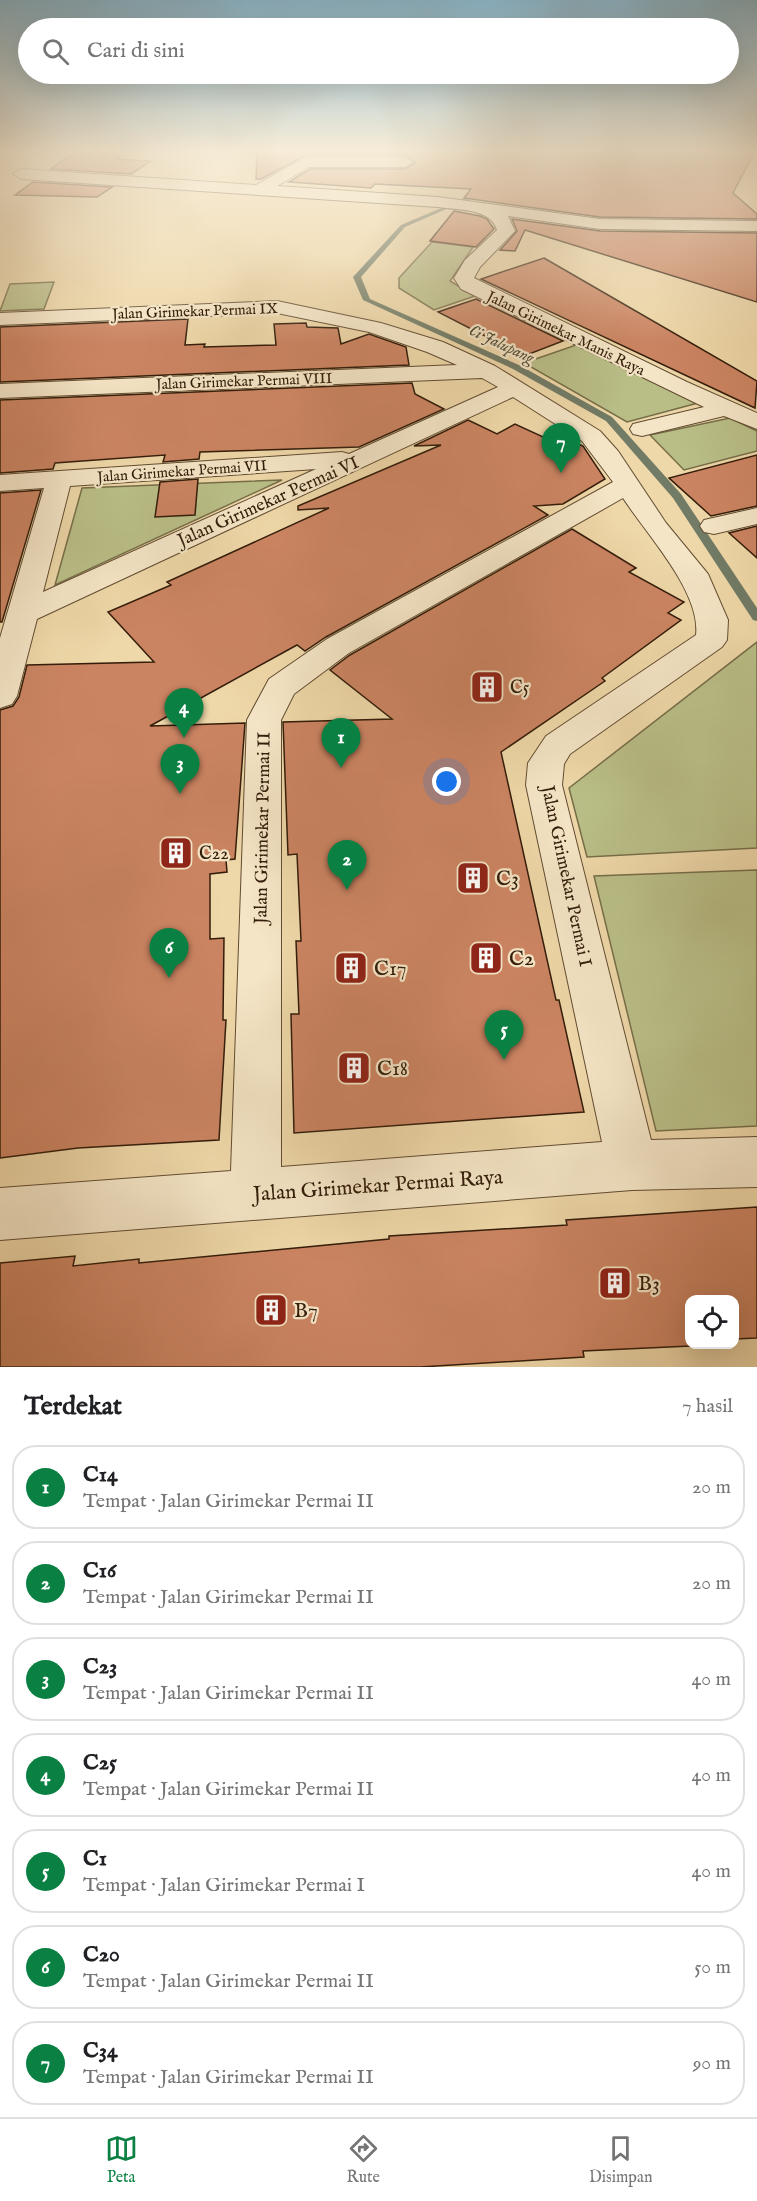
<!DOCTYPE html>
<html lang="id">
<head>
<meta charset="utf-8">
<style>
	body { margin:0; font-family:"IM FELL English",serif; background:#f6f6f6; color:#202124 }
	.controls { position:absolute; right:18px; bottom:18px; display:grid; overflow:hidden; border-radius:12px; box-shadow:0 6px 24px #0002 }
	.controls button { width:54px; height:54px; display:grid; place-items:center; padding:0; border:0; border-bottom:2px solid #e0e0e0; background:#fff; color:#202124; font:30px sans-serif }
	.you { position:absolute; left:447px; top:782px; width:21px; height:21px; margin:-15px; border:4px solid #fff; border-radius:50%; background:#1a73e8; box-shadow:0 0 0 9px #1a73e833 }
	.badge { display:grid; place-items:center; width:39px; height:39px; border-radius:50%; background:#0b8043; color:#fff; font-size:20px; font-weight:700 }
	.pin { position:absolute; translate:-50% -50px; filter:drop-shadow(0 2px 3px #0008) }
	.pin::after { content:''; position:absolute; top:32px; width:21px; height:18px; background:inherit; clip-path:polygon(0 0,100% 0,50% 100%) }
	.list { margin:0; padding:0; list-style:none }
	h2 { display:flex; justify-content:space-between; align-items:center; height:78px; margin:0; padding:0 24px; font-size:26px }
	h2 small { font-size:20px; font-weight:400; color:#757577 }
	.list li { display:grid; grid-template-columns:39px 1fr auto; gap:18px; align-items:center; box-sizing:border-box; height:84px; margin:0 12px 12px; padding:0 12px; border:2px solid #e0e0e0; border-radius:24px }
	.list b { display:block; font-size:22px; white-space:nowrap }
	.list p { margin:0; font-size:20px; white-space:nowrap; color:#757577 }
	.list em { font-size:20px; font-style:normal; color:#757577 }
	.icon { flex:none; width:33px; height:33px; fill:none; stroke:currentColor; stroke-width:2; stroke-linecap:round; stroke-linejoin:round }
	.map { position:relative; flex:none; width:757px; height:1367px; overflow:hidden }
	.search { position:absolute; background:#fff; box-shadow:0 6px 24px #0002; left:18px; right:18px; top:18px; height:66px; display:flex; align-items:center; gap:15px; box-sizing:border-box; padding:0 21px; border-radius:33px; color:#757577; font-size:22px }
	.sheet { height:750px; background:#fff }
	nav { display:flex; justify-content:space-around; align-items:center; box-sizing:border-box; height:84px; border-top:2px solid #e0e0e0; background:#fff; font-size:16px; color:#757577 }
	nav a { display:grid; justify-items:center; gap:3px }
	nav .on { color:#0b8043 }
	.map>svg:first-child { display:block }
</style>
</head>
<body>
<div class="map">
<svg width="757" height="1367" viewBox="0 0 757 1367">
	<rect width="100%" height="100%" fill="#eed7a8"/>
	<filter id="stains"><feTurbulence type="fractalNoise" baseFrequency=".00333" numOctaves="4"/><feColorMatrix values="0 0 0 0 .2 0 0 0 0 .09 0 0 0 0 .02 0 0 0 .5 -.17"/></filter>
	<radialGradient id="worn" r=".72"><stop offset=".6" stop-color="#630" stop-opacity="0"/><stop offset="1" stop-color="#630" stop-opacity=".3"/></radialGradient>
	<g fill="#b9be87" stroke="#766e48" stroke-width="1.5">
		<path d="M 432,242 L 473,247 L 450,281 L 475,296 L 434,310 L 399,288 L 399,278 Z"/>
		<path d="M 54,282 L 44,309 L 0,311 L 10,284 Z"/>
		<path d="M 576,345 L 698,403 L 627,422 L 524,363 Z"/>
		<path d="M 730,418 L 757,431 L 757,451 L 684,470 L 650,435 Z"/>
		<path d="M 282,480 L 55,585 L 82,488 Z"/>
		<path d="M 757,642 L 757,848 L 587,857 L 569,788 Z"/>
		<path d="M 757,870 L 757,1126 L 656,1131 L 594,876 Z"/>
	</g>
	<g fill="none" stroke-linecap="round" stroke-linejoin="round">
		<path fill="#717b66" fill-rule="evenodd" d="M 481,191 L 486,192 L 405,227 L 361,277 L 370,299 L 519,365 L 612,417 L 681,494 L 757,608 L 757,621 L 753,620 L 673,498 L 606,421 L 513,369 L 363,300 L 353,277 L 401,225 Z"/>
	</g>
	<g fill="#cb8462" stroke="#331d0a" stroke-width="1.5">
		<path d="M 73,153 L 122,153 L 116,159 L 151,161 L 131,174 L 51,169 Z"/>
		<path d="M 257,153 L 754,153 L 733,193 L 757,214 L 757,219 L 600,217 L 464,198 L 471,189 L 375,184 L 371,188 L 289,182 L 310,169 L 405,169 L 415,163 L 405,155 L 306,155 L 261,179 L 256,179 Z"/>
		<path d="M 33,182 L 112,187 L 97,197 L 15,195 Z"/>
		<path d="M 454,211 L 480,216 L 487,219 L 494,229 L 476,247 L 430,241 Z"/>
		<path d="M 512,219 L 600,231 L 757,233 L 757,302 L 525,230 L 515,251 L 500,250 L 517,231 Z"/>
		<path d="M 544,258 L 757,381 L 755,408 L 481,279 Z"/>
		<path d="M 476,299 L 563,341 L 524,356 L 438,312 Z"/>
		<path d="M 188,319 L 185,345 L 205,344 L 204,347 L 276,345 L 274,324 L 306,323 L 307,327 L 338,328 L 341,344 L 369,334 L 406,347 L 409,365 L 0,382 L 0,327 Z"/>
		<path d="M 412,383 L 415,394 L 444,409 L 359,447 L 200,452 L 199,459 L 163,462 L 165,455 L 55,463 L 53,469 L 0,473 L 0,400 Z"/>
		<path d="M 468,420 L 497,434 L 515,424 L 556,443 L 566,438 L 583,446 L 605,479 L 563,504 L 534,506 L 548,515 L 326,637 L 305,651 L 297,645 L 150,726 L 245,723 L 235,859 L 226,860 L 227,872 L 210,874 L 210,939 L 224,938 L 223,1020 L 226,1020 L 219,1140 L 78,1148 L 0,1158 L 0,710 L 13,706 L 19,697 L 27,665 L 154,662 L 108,612 L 171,585 L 167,582 L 329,508 L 298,510 L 298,506 L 441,445 L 414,446 Z"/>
		<path d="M 757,455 L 757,506 L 711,516 L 669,478 Z"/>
		<path d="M 198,479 L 195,515 L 155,517 L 160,482 Z"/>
		<path d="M 41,490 L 2,622 L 0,622 L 0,493 Z"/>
		<path d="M 757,526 L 757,558 L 729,533 Z"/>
		<path d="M 572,529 L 636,568 L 629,572 L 684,602 L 668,613 L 681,620 L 602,678 L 605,681 L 501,752 L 556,1000 L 559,1000 L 584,1112 L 294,1133 L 291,1014 L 299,1014 L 296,941 L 301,941 L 297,854 L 288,855 L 283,722 L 392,719 L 330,670 L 350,655 Z"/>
		<path d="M 757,1207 L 757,1338 L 735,1339 L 735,1299 L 690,1299 L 690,1346 L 583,1351 L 584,1357 L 420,1367 L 0,1367 L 0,1263 L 75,1256 L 73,1266 L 139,1259 L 139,1263 L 389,1239 L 389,1236 L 567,1225 L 566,1220 Z"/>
	</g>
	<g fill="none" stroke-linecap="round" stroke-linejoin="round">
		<g stroke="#624c32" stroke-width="2">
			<g id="minor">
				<path d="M 306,157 L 405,157 L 413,162 L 405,167 L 309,167 L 277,186 L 438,197 L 600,219 L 757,221 L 757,231 L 600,229 L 508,216 L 515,231 L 480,267 L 474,278 L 687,382 L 757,413 L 757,429 L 724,416 L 642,436 L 633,434 L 630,429 L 633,424 L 704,407 L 461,289 L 454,278 L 465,260 L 497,230 C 491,208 457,210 438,207 L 21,179 L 13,174 L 21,169 L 256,185 Z"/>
				<path d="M 277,301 L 381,323 L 443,342 L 495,366 L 600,431 L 618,451 L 666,523 L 708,574 L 728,620 L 727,640 L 722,647 L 570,754 L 564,764 L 562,785 L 651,1140 L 757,1137 L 757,1187 L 632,1190 L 0,1240 L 0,1188 L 231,1171 L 247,720 L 269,679 L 327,639 L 613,482 L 582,441 L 513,397 L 37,619 L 17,696 L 12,704 L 0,708 L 0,638 L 44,488 L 0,491 L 0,475 L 342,452 L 349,454 L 498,387 L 482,378 L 0,398 L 0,384 L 457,365 L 427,352 L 369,332 L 277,313 L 0,325 L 0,313 ZM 316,469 L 43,592 L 70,486 ZM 623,498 C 647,535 701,592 696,635 L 546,736 L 528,763 L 526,785 L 602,1142 L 281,1167 L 281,720 L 294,694 L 349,653 Z"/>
				<path d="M 757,508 L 757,524 L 714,534 L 704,532 L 700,526 L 704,520 Z"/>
			</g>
		</g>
		<use href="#minor" fill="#f4e5c6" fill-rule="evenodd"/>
	</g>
	<linearGradient id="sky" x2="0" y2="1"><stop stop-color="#89b6cc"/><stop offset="0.44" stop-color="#f7edd8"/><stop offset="1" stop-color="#f7edd8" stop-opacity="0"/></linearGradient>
	<rect width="757" height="344" fill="url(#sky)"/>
	<defs>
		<g id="building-square" transform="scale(1.725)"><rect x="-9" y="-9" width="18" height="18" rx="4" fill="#8f2418" stroke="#f4e5c6"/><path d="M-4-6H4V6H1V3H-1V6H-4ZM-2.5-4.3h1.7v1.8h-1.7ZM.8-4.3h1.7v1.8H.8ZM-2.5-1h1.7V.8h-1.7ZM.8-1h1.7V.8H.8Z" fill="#fff"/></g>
	</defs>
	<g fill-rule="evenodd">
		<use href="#building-square" x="487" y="687"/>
		<use href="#building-square" x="176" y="853"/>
		<use href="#building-square" x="473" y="878"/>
		<use href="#building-square" x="486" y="958"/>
		<use href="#building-square" x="351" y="968"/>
		<use href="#building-square" x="354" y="1068"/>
		<use href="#building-square" x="615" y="1283"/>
		<use href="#building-square" x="271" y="1310"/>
	</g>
	<g text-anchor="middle" stroke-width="4.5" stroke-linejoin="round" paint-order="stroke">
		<g font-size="15" fill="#331d0a" stroke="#f4e5c6">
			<text transform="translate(195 311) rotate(-2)" y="5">Jalan Girimekar Permai IX</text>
			<text transform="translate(566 333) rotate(26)" y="5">Jalan Girimekar Manis Raya</text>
			<text transform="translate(244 381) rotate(-2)" y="5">Jalan Girimekar Permai VIII</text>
			<text transform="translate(182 471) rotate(-4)" y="5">Jalan Girimekar Permai VII</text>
		</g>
		<g font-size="16" font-style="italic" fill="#524c38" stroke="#f4e5c6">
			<text transform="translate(502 343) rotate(25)" y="6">Ci Jalupang</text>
		</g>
		<g font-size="18" fill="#331d0a" stroke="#f4e5c6">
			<text transform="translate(268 501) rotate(-24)" y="6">Jalan Girimekar Permai VI</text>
			<text transform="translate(262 828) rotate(-89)" y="6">Jalan Girimekar Permai II</text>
			<text transform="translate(567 876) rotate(78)" y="6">Jalan Girimekar Permai I</text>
		</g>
		<g font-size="18" fill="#331d0a" stroke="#f4e5c6" text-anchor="start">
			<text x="510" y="693">C5</text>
			<text x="199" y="859">C22</text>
		</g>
		<g font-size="21" fill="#331d0a" stroke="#f4e5c6" text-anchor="start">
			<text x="496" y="885">C3</text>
			<text x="509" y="965">C2</text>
			<text x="374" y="975">C17</text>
			<text x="377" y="1075">C18</text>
			<text x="638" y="1290">B3</text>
			<text x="294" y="1317">B7</text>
		</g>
		<g font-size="21" fill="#331d0a" stroke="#f4e5c6">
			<text transform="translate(378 1185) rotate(-4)" y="7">Jalan Girimekar Permai Raya</text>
		</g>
	</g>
	<rect width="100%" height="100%" filter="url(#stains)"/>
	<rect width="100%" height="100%" fill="url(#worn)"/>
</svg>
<div class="controls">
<button><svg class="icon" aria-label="locate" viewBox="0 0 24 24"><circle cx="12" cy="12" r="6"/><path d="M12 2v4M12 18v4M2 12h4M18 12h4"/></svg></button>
</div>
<div class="you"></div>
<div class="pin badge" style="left:341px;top:768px">1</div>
<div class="pin badge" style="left:347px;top:890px">2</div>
<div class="pin badge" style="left:180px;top:794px">3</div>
<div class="pin badge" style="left:184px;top:738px">4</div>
<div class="pin badge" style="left:504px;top:1060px">5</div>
<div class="pin badge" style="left:169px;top:978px">6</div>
<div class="pin badge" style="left:561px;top:473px">7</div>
<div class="search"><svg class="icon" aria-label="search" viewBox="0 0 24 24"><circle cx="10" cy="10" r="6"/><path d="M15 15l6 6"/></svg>Cari di sini</div>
</div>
<section class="sheet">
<h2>Terdekat<small>7 hasil</small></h2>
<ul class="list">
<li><span class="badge">1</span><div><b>C14</b><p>Tempat · Jalan Girimekar Permai II</p></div><em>20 m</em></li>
<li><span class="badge">2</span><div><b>C16</b><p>Tempat · Jalan Girimekar Permai II</p></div><em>20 m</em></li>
<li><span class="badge">3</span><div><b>C23</b><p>Tempat · Jalan Girimekar Permai II</p></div><em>40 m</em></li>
<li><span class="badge">4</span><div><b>C25</b><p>Tempat · Jalan Girimekar Permai II</p></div><em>40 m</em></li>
<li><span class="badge">5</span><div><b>C1</b><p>Tempat · Jalan Girimekar Permai I</p></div><em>40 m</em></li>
<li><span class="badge">6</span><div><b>C20</b><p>Tempat · Jalan Girimekar Permai II</p></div><em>50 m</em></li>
<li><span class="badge">7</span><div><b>C34</b><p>Tempat · Jalan Girimekar Permai II</p></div><em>90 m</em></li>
</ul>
</section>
<nav>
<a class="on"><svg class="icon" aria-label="map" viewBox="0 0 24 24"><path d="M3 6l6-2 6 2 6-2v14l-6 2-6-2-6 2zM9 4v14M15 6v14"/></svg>Peta</a>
<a><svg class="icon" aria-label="directions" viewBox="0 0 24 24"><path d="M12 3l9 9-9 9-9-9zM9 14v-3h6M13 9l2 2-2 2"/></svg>Rute</a>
<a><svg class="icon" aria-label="saved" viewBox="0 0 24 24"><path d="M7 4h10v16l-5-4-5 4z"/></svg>Disimpan</a>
</nav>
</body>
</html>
